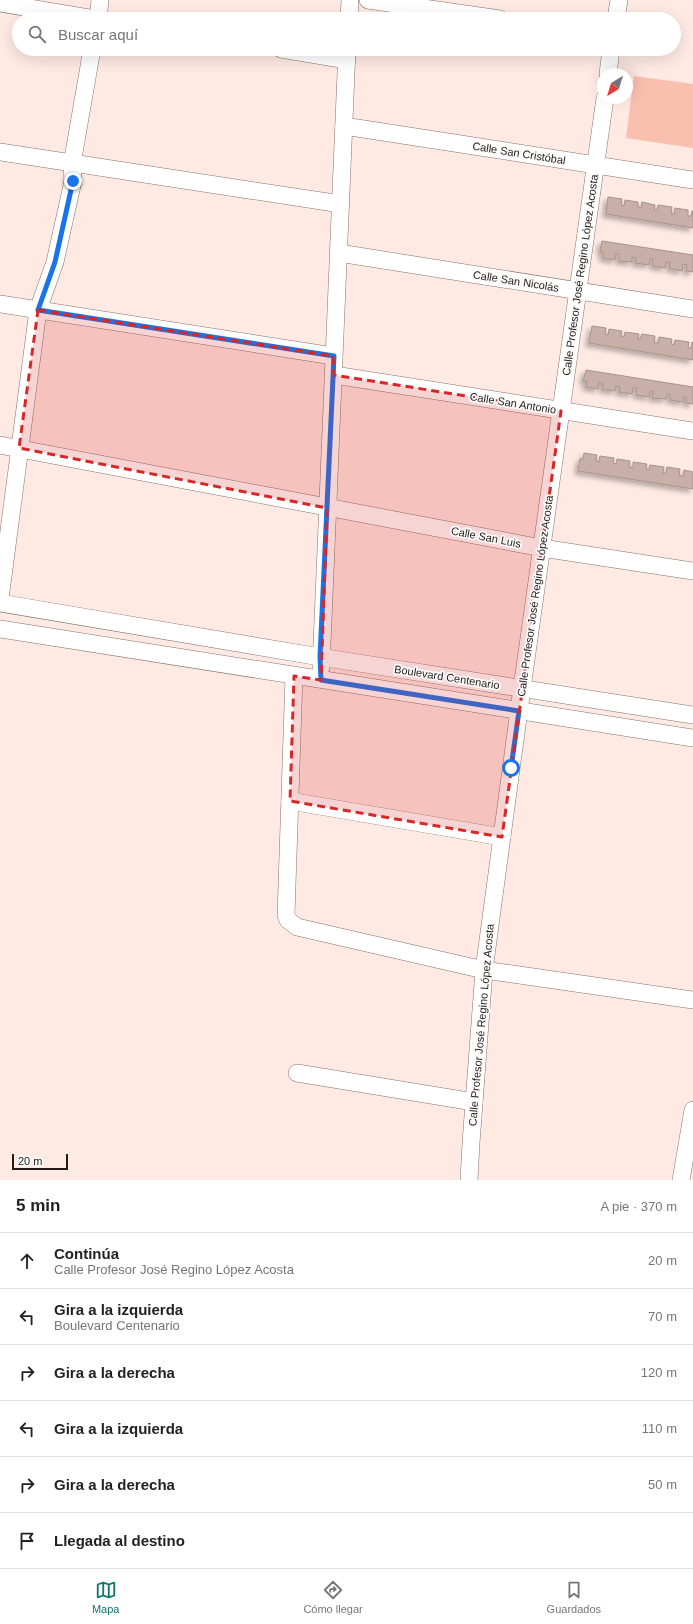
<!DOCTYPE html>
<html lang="es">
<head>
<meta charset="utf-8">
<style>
	body { margin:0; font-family:Helvetica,sans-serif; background:#f6f6f6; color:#222 }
	.compass { position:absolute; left:597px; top:68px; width:36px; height:36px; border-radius:50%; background:#fff; box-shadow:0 4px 16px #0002; rotate:218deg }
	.scale { position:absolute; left:12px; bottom:10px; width:56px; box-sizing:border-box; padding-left:4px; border:2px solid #241b18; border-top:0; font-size:11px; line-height:14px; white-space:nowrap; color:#241b18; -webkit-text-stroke:3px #fbfbfb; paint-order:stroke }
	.stop { position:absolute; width:12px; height:12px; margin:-9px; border:3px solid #1a73e8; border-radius:50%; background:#fff }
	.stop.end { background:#1a73e8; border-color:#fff; box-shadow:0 1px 4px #0008 }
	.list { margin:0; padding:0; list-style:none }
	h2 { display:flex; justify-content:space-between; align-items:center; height:52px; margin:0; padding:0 16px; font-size:17px }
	h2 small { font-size:13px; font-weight:400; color:#767676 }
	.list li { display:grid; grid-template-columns:26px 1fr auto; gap:12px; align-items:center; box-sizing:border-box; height:56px; padding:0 16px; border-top:1px solid #e0e0e0 }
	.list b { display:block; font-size:15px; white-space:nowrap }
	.list p { margin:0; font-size:13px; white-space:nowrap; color:#767676 }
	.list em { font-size:13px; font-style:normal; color:#767676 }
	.icon { flex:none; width:22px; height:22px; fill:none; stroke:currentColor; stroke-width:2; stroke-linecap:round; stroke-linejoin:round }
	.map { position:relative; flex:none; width:693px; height:1180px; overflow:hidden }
	.search { position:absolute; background:#fff; box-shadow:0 4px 16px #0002; left:12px; right:12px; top:12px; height:44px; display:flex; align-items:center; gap:10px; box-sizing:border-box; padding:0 14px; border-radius:22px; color:#767676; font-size:15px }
	.sheet { height:388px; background:#fff }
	nav { display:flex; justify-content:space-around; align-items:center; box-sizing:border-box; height:56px; border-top:1px solid #e0e0e0; background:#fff; font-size:11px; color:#767676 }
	nav a { display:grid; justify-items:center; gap:2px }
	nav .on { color:#0f766e }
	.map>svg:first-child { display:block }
</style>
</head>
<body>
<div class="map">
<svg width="693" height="1180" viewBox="0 0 693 1180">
	<defs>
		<filter id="shadow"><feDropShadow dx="-3.5" dy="3.5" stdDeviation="2" flood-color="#0004"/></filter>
	</defs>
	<rect width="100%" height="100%" fill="#fee9e3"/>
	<path fill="#f9c0af" d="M 634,76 L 693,84 L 693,148 L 626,138 Z"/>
	<g fill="#c8afa7" stroke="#aa928a" filter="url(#shadow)">
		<path d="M 608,197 L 622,199 L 621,205 L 624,206 L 625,200 L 638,202 L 638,207 L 641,208 L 642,202 L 655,205 L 654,210 L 657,210 L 658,205 L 672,207 L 671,214 L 674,214 L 675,208 L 688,210 L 688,216 L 691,216 L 692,211 L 693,211 L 693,228 L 606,214 Z"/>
		<path d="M 602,241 L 693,255 L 693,272 L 686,271 L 687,265 L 683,264 L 682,271 L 669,268 L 670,262 L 666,262 L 665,268 L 653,266 L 653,259 L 650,259 L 649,265 L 635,263 L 636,258 L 632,257 L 632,262 L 619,261 L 619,254 L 616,254 L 615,260 L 603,258 L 603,252 L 600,251 Z"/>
		<path d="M 592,326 L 606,328 L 605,334 L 608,335 L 609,329 L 622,331 L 621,336 L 624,337 L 625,332 L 639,334 L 638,339 L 640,339 L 642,334 L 655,336 L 654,343 L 658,343 L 659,337 L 672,339 L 671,344 L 674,345 L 675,340 L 689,342 L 688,348 L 691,348 L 692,342 L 693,343 L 693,360 L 589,343 Z"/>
		<path d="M 586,370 L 693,387 L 693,404 L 686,403 L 686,397 L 684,397 L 683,402 L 670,400 L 670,394 L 667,394 L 666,399 L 652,398 L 653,391 L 650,391 L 649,397 L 636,395 L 637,388 L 633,388 L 632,394 L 619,392 L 620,387 L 616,386 L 615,391 L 602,389 L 603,383 L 599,383 L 598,389 L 586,387 L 587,381 L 583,381 Z"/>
		<path d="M 584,453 L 597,455 L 596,461 L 599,462 L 600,456 L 614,458 L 613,463 L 616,464 L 617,459 L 630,461 L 629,467 L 633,468 L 633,462 L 647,464 L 646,469 L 649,470 L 650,465 L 664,467 L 663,473 L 666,473 L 667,467 L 680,469 L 679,476 L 683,476 L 684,470 L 693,472 L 693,489 L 578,471 L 580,459 L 583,459 Z"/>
	</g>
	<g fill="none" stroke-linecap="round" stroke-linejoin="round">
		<g stroke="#88716a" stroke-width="18">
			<g id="minor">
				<path d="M 368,0 L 500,19"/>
				<path d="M 0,3 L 95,19"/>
				<path d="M 98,19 L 100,0"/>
				<path d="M 349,19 L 350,0"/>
				<path d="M 616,19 L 619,0"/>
				<path d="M 281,49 L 347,60"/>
				<path d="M 608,74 L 611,49"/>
				<path d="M 344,126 L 693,180"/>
				<path d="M 0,152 L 341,204"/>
				<path d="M 339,253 L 693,309"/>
				<path d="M 0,304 L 333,356"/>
				<path d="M 334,375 L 693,431"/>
				<path d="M 0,445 L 542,548 L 693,571"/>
				<path d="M 0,599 L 38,310 L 55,262 L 73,181 L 72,164 L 92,49"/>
				<path d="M 0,603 L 320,657 L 693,715"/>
				<path d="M 0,629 L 693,738"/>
				<path d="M 321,668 L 347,49"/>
				<path d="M 294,676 L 286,915 L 288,920 L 297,927 L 484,970 L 693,1000"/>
				<path d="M 290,801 L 502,837"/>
				<path d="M 297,1073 L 474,1102"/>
				<path d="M 469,1180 L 471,1143 L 484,970 L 522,688 L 605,98"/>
				<path d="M 681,1180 L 693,1110"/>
			</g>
		</g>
		<use href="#minor" stroke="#fff" stroke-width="17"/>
	</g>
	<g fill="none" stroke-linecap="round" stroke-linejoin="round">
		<path stroke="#1a73e8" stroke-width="5" d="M 73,181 L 55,262 L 38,310 L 334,356 L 320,657 L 321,680 L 519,711 L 511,768"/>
	</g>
	<path fill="#d62828" fill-opacity="0.2" stroke="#d62828" stroke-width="3" stroke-dasharray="8 5" stroke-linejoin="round" d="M 38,310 L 333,356 L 334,375 L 561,411 L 502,837 L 290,801 L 294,676 L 321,680 L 327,508 L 19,448 Z"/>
	<g text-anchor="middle" stroke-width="3.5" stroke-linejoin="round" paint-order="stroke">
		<g font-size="11" fill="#241b18" stroke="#fbfbfb">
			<text transform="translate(519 153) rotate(9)" y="4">Calle San Cristóbal</text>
			<text transform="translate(580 275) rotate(-82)" y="4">Calle Profesor José Regino López Acosta</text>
			<text transform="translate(516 281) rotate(9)" y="4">Calle San Nicolás</text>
			<text transform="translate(513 403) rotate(9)" y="4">Calle San Antonio</text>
			<text transform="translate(486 537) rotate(11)" y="4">Calle San Luis</text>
			<text transform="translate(535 596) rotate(-82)" y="4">Calle Profesor José Regino López Acosta</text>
			<text transform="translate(447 677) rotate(9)" y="4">Boulevard Centenario</text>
			<text transform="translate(481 1025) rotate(-85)" y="4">Calle Profesor José Regino López Acosta</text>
		</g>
	</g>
</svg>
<svg class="compass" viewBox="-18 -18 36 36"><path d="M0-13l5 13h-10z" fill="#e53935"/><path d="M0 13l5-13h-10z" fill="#767676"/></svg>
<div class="scale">20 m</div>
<div class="stop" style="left:511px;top:768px"></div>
<div class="stop end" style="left:73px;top:181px"></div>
<div class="search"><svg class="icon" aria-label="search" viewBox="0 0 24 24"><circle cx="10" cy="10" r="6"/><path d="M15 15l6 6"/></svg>Buscar aquí</div>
</div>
<section class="sheet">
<h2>5 min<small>A pie · 370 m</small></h2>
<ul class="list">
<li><svg class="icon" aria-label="ahead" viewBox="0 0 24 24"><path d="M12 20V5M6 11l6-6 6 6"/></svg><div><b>Continúa</b><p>Calle Profesor José Regino López Acosta</p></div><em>20 m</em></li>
<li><svg class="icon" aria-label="left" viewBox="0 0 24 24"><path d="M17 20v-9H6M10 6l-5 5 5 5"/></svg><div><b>Gira a la izquierda</b><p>Boulevard Centenario</p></div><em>70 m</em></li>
<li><svg class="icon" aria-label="right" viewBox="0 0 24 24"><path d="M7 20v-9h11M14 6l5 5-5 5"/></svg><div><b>Gira a la derecha</b></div><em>120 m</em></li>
<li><svg class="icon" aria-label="left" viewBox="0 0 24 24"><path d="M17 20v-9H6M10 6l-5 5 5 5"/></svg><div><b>Gira a la izquierda</b></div><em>110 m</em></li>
<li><svg class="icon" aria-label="right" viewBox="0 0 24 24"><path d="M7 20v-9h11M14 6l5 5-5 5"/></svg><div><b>Gira a la derecha</b></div><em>50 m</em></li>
<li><svg class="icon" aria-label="arrive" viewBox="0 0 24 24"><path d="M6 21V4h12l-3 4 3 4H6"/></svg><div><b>Llegada al destino</b></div></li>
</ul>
</section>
<nav>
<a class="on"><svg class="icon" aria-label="map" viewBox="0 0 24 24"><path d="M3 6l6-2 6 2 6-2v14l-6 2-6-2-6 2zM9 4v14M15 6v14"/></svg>Mapa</a>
<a><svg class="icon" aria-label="directions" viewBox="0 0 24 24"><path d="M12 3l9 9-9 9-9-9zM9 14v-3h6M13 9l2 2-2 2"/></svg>Cómo llegar</a>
<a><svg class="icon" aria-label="saved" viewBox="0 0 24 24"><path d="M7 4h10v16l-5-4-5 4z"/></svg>Guardados</a>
</nav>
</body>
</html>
